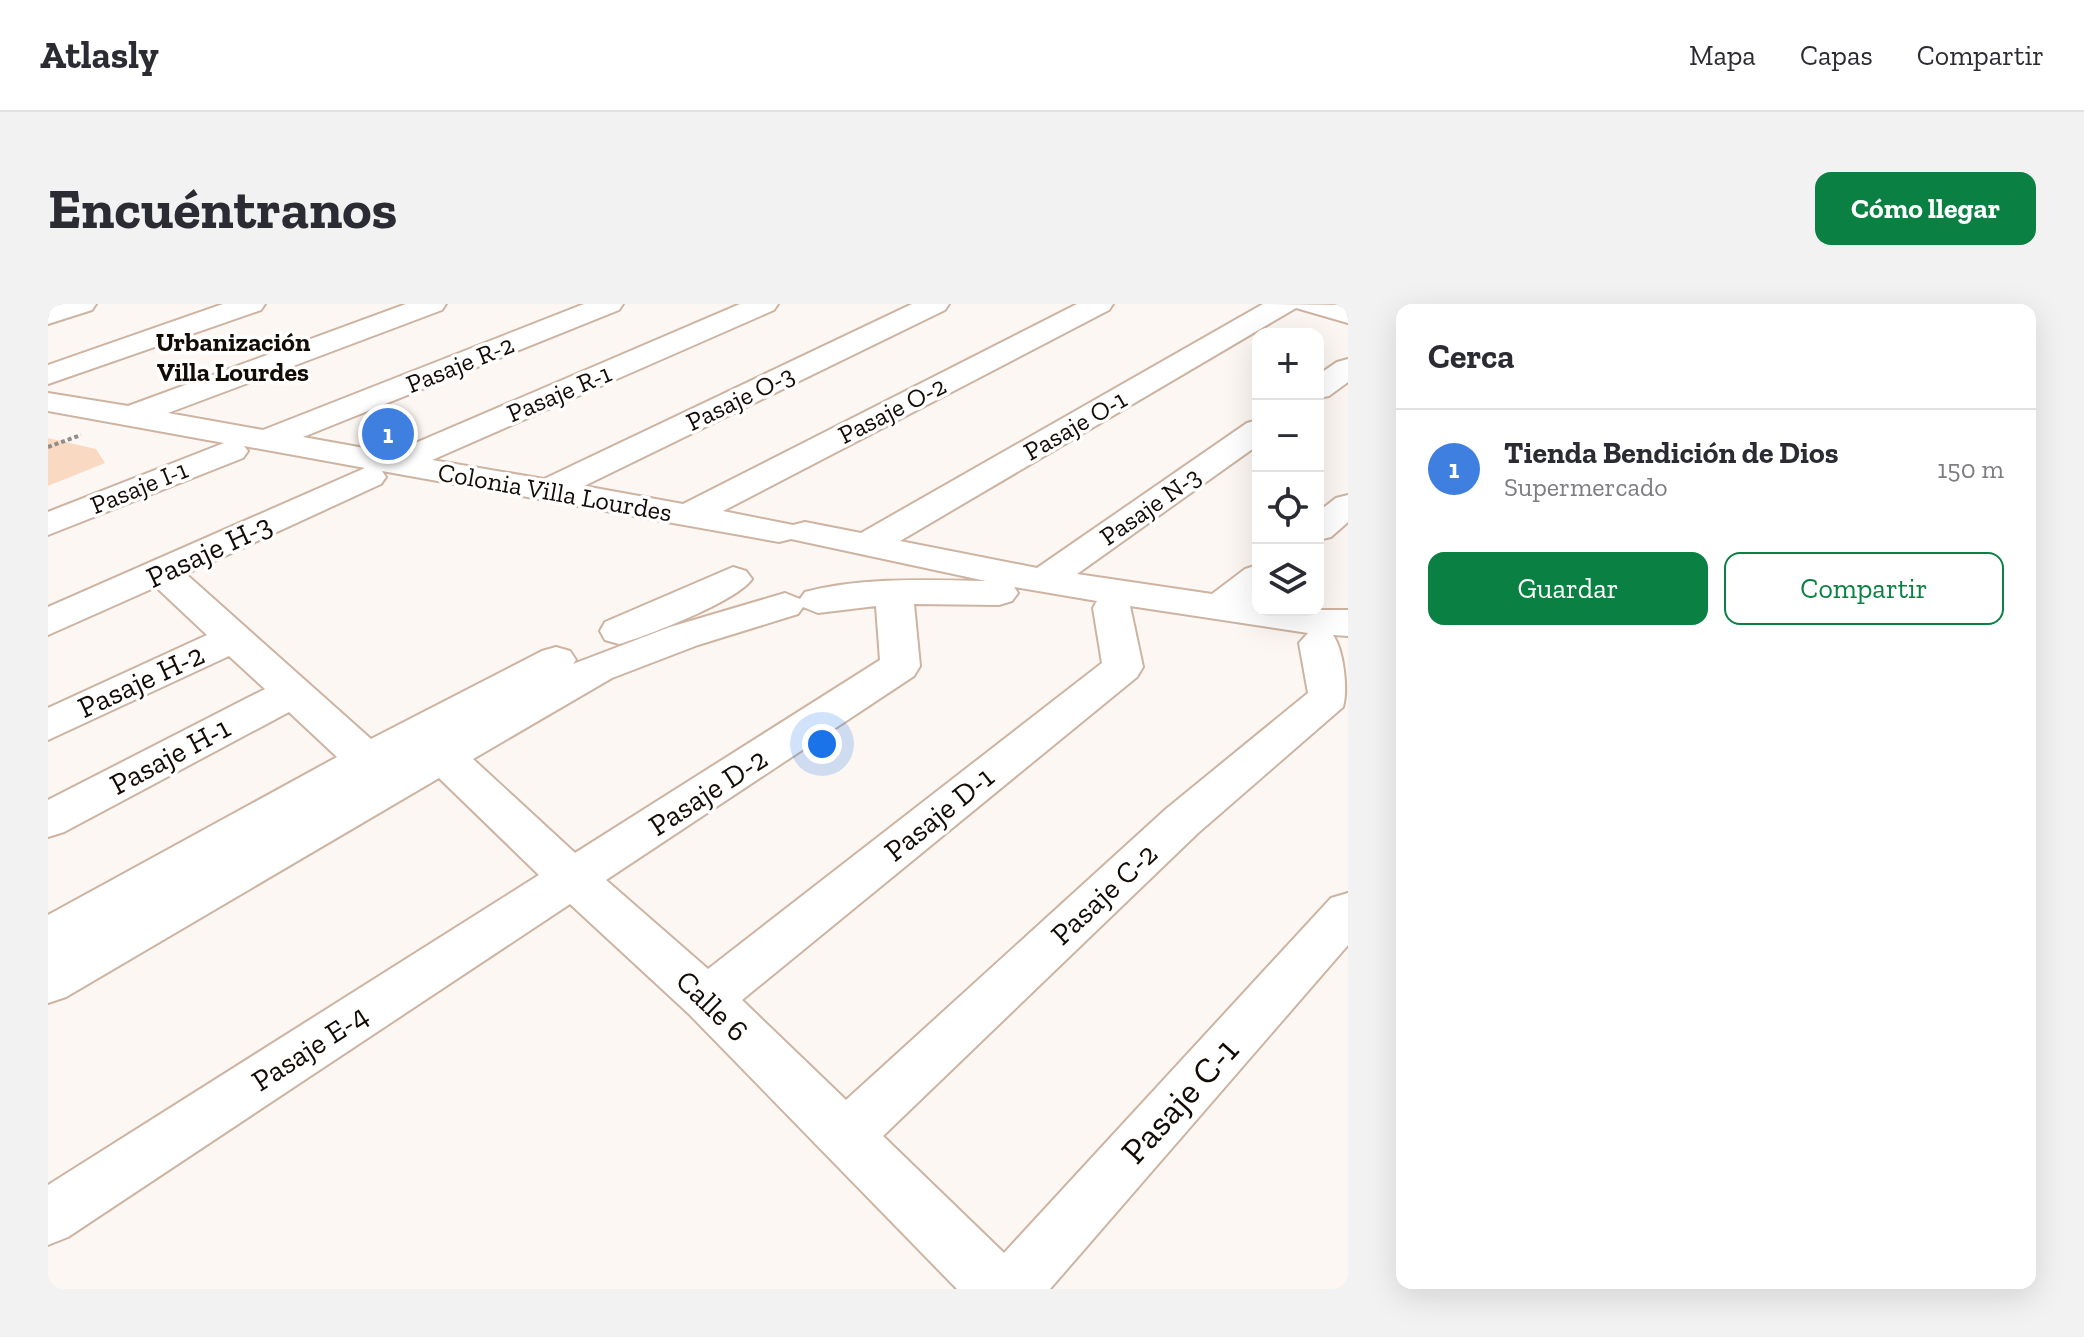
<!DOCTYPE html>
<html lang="es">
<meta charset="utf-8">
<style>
:root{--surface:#fff;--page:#f2f2f3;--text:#2b2b33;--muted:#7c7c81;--line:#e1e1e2;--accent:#0b8043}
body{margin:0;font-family:"Zilla Slab",serif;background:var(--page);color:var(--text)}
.controls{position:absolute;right:24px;top:24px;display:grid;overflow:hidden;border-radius:16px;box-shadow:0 8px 32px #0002}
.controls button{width:72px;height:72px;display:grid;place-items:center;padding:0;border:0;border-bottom:2px solid var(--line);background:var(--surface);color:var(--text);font:40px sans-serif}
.you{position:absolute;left:774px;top:440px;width:28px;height:28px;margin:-20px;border:6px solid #fff;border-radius:50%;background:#1a73e8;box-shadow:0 0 0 12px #1a73e833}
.badge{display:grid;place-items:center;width:52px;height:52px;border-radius:50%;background:var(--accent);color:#fff;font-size:26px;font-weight:700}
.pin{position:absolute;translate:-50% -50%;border:4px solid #fff;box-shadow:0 2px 8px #0006}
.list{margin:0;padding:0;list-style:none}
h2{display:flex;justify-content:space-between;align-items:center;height:104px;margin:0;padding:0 32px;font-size:34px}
h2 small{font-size:26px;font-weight:400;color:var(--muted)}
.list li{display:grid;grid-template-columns:52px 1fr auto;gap:24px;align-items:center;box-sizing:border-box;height:120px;padding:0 32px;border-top:2px solid var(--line)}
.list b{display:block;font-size:30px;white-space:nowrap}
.list p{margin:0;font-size:26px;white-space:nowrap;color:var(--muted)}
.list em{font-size:26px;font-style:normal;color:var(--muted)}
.actions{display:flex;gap:16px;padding:24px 32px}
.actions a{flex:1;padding:18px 0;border:2px solid var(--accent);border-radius:16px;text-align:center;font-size:28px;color:var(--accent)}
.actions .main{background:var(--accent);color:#fff}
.icon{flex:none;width:44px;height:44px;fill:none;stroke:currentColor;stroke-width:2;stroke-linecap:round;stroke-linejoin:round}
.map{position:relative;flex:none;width:1300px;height:985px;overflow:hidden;border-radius:16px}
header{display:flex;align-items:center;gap:48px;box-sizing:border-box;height:112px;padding:0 40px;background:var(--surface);border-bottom:2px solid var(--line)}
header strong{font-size:38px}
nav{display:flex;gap:44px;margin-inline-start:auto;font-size:28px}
.intro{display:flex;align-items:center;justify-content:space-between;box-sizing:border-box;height:192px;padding:0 48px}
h1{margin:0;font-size:56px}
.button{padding:20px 36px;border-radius:16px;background:var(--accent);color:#fff;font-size:28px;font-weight:700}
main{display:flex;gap:48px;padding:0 48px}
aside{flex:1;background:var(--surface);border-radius:16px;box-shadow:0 8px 32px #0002}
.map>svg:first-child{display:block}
.green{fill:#fad9c2}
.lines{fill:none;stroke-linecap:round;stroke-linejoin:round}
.minor-casing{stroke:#cdb4a2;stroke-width:4}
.path{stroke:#928b87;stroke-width:4;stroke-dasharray:4 3;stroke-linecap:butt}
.minor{fill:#fff;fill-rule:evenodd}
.wall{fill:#d7a987}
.shaded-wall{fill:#af896e}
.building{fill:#fac49d;stroke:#af896e;stroke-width:2}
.labels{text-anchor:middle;stroke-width:7;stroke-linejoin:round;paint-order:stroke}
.far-neighbourhood-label{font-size:26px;font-weight:bold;fill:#130b05;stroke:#fff}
.far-street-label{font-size:26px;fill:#130b05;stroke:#fff}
.street-label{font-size:30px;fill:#130b05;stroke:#fff}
.near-street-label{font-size:36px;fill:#130b05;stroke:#fff}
</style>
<header>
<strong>Atlasly</strong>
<nav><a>Mapa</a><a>Capas</a><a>Compartir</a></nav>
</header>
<div class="intro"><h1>Encuéntranos</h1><a class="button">Cómo llegar</a></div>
<main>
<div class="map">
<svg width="1300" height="985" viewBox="0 0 1300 985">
<rect width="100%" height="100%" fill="#fdf7f3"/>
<!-- green -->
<path class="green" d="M0,134L48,145L57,159L0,182Z"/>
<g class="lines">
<!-- minor casing -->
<g class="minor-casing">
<g id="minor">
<path d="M5,0H48L44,6L0,20V2Z"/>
<path d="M175,0H217L213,6L0,80V61Z"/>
<path d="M358,0H398L394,6L120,109L215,126L536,0H575L571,6L255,133L344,149L692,0H730L726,6L384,156L496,175L864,0H901L897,6L536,182L635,200L1029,0H1065L1061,6L675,207L745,221L757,218L813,229L1215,0L1300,1V19L1248,4L852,237L989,264L1199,119L1210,116V141L1029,270L1164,290L1197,265L1210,261V292L1204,296L1210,297V306H1300V332L1285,331C1296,347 1300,386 1295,403L1150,529L835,832L956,949L1283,594L1300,589V641L1002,985H909L641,710L522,600L20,933L0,941V881L491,571L391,474L18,693L0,699V611L289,453L241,408L16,528L0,533V496L217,385L181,352L0,436V404L159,331L108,283L0,331V303L317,164L196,142L200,147L195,154L0,231V208L176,139L0,107V89L80,102ZM334,167L731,238L743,235L938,277C878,276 815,273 757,288L752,295L737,289L622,323L525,360L528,356L522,347L508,343L494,347L323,435L138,270L333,180L338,173ZM966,283L1049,297L1045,304L1054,359L660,665L558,576L866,372L872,362L866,300L951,301L964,297L970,289ZM828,302L832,356L527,549L425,455L564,374L650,341L750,310L755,303L770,309ZM1082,302L1260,329L1251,339L1260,389L1118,505L798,796L694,696L1089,373L1095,363Z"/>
<path d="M1300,55V78L1281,92L1270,94V71L1289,58Z"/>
<path d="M1300,191V218L1283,233L1270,236V208L1288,194Z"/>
<path d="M685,263L698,267L704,275C689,297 599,332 571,340L557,336L552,327L557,318Z"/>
</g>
</g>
<!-- path -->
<path class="path" d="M0,143L33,131"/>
<!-- minor -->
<use href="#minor" class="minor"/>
</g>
<!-- wall -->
<path class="wall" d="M342,116L355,136L341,140L318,136L316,128Z"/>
<!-- shaded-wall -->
<path class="shaded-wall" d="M354,129L355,136L341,140L340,133Z"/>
<!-- building -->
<path class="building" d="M342,116L354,129L340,133L316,128Z"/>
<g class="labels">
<!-- far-neighbourhood labels -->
<g class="far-neighbourhood-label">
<text x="185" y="47">Urbanización<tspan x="185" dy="30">Villa Lourdes</tspan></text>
</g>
<!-- far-street labels -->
<g class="far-street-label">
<text transform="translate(412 60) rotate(-22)" y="9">Pasaje R-2</text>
<text transform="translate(511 89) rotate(-23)" y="9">Pasaje R-1</text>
<text transform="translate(692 94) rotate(-26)" y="9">Pasaje O-3</text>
<text transform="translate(844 106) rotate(-27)" y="9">Pasaje O-2</text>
<text transform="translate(1027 121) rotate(-30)" y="9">Pasaje O-1</text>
<text transform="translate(91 183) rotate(-22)" y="9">Pasaje I-1</text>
<text transform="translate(507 188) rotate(10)" y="9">Colonia Villa Lourdes</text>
<text transform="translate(1102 202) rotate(-35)" y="9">Pasaje N-3</text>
</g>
<!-- street labels -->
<g class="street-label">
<text transform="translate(161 247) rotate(-25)" y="10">Pasaje H-3</text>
<text transform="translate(93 377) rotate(-25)" y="10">Pasaje H-2</text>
<text transform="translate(122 452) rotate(-28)" y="10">Pasaje H-1</text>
<text transform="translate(660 488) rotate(-33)" y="10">Pasaje D-2</text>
<text transform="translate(891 510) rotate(-39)" y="10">Pasaje D-1</text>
<text transform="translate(1056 590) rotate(-43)" y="10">Pasaje C-2</text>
<text transform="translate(664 702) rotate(44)" y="10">Calle 6</text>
<text transform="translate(262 744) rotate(-33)" y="10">Pasaje E-4</text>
</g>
<!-- near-street labels -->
<g class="near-street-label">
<text transform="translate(1131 796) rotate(-48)" y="13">Pasaje C-1</text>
</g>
</g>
</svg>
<div class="controls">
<button>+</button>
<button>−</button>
<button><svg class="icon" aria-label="locate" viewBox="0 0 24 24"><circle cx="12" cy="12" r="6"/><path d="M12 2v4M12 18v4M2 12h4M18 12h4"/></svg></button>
<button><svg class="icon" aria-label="layers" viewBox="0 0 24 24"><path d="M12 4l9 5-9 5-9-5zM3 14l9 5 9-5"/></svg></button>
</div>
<div class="you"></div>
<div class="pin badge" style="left:340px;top:130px;background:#3f7fe0">1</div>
</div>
<aside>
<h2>Cerca<small></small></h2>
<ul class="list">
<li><span class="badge" style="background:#3f7fe0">1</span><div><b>Tienda Bendición de Dios</b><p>Supermercado</p></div><em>150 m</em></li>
</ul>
<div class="actions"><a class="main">Guardar</a><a>Compartir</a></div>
</aside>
</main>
